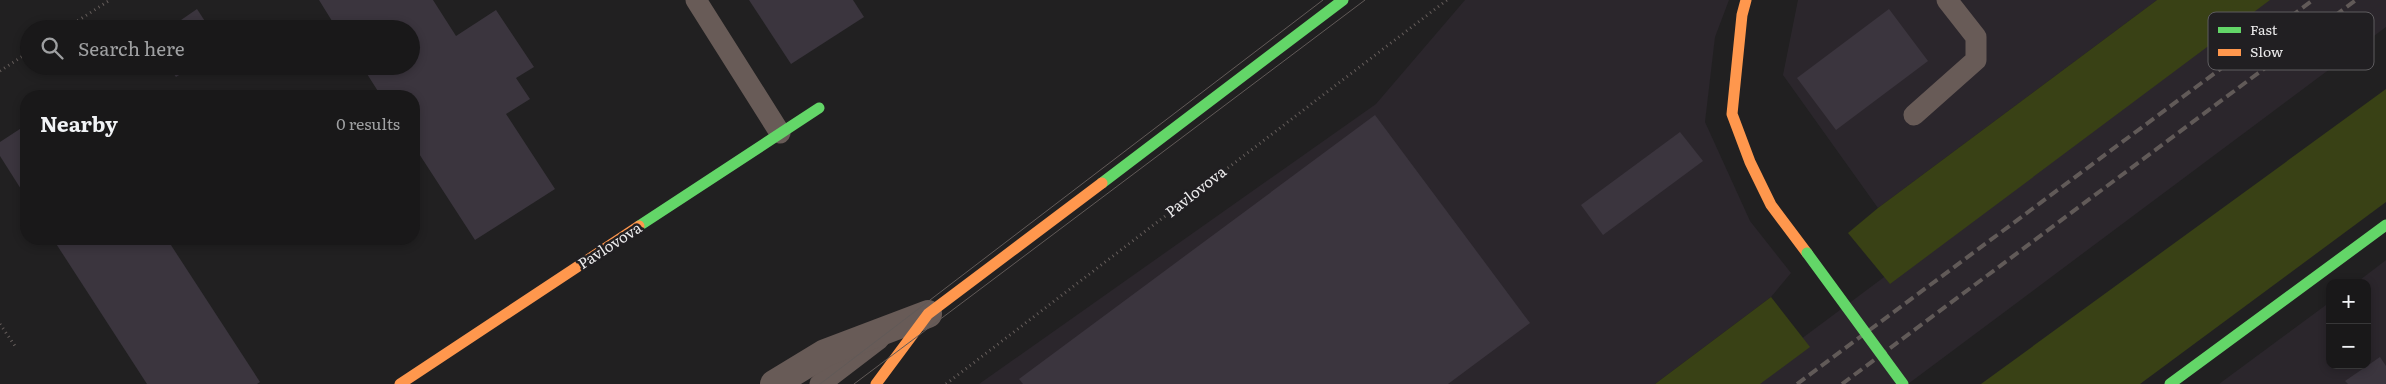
<!DOCTYPE html>
<meta charset="utf-8">
<style>
:root{--surface:#191819;--page:#262526;--text:#f1f3f6;--muted:#9fa0a2;--line:#373738}
body{margin:0;font-family:Literata,serif;background:var(--page);color:var(--text)}
.controls{position:absolute;right:15px;bottom:15px;display:grid;overflow:hidden;border-radius:10px;box-shadow:0 2px 8px #0003}
.controls button{width:45px;height:45px;display:grid;place-items:center;padding:0;border:0;border-bottom:1px solid var(--line);background:var(--surface);color:var(--text);font:25px sans-serif}
.list{margin:0;padding:0;list-style:none}
h2{display:flex;justify-content:space-between;align-items:center;height:65px;margin:0;padding:0 20px;font-size:21px}
h2 small{font-size:16px;font-weight:400;color:var(--muted)}
.icon{flex:none;width:28px;height:28px;fill:none;stroke:currentColor;stroke-width:2;stroke-linecap:round;stroke-linejoin:round}
.map{position:relative;flex:none;width:2386px;height:384px;overflow:hidden}
.search{position:absolute;background:var(--surface);box-shadow:0 2px 8px #0003;left:20px;top:20px;width:400px;height:55px;display:flex;align-items:center;gap:12px;box-sizing:border-box;padding:0 18px;border-radius:28px;color:var(--muted);font-size:19px}
.panel{position:absolute;background:var(--surface);box-shadow:0 2px 8px #0003;left:20px;top:90px;width:400px;height:155px;border-radius:20px}
.map>svg:first-child{display:block}
.built{fill:#2b262c}
.green{fill:#394115}
.building{fill:#3b353e}
.lines{fill:none;stroke-linecap:round;stroke-linejoin:round}
.path{stroke:#665e5c;stroke-width:3;stroke-dasharray:1 4;stroke-linecap:butt}
.lane{stroke:#685b57;stroke-width:21}
.street{stroke:#685b57;stroke-width:28}
.fast{stroke:#63d668;stroke-width:11}
.slow{stroke:#ff974d;stroke-width:11}
.tram{stroke:#615a58;stroke-width:1}
.rail{stroke:#615a58;stroke-width:4;stroke-dasharray:10 5;stroke-linecap:butt}
.fast-bridge{stroke:#63d668;stroke-width:11}
.labels{text-anchor:middle;stroke-width:5;stroke-linejoin:round;paint-order:stroke}
.street-label{font-size:15px;fill:#ecebec;stroke:#211f22}
.key{fill:#211f22;stroke:#5e5c5f;stroke-width:1}
.key-label{font-size:14px;fill:#ecebec}
</style>
<div class="map">
<svg width="2386" height="384" viewBox="0 0 2386 384">
<rect width="100%" height="100%" fill="#212021"/>
<!-- built -->
<g class="built">
<path d="M1465,0H1729L1715,37L1705,122L1750,221L1791,273L1771,297L1655,384H979L1376,104Z"/>
<path d="M1798,0H2157L1878,208L1783,75Z"/>
<path d="M2255,0H2386V27L1908,384H1741Z"/>
<path d="M2386,260V384H2219L2330,302V365H2367V283H2356Z"/>
</g>
<!-- green -->
<g class="green">
<path d="M2157,0H2270L1890,284L1848,233L1878,208Z"/>
<path d="M2386,89V202L2140,384H1981Z"/>
<path d="M1771,297L1810,347L1760,384H1655Z"/>
</g>
<!-- building -->
<g class="building">
<path d="M319,0H433L456,36L496,10L534,67L516,78L530,99L506,114L555,189L475,240L414,146V96H381L362,66H411V29H337Z"/>
<path d="M749,0H853L864,17L791,64Z"/>
<path d="M197,9L210,29H168Z"/>
<path d="M1889,9L1928,61L1836,130L1797,78Z"/>
<path d="M168,66H193L176,77Z"/>
<path d="M1375,115L1530,323L1448,384H1023L1019,379Z"/>
<path d="M26,125V197L0,156V142Z"/>
<path d="M1680,132L1703,161L1603,235L1581,205Z"/>
<path d="M53,239H167L260,382L257,384H147Z"/>
<path d="M2380,357L2386,366V384H2348L2345,381Z"/>
</g>
<g class="lines">
<!-- path -->
<g class="path">
<path d="M65,29L110,0"/>
<path d="M0,71L29,52"/>
<path d="M0,324L15,346"/>
<path d="M946,384L1447,0"/>
</g>
<!-- lane -->
<g class="lane">
<path d="M696,0L780,133"/>
<path d="M1914,115L1976,60V37L1947,0"/>
<path d="M820,384L879,339"/>
</g>
<!-- street -->
<path class="street" d="M774,384L825,353L928,314"/>
<!-- fast -->
<g class="fast">
<path d="M1102,183L1343,0"/>
<path d="M639,226L819,108"/>
<path d="M2170,384L2386,225"/>
</g>
<!-- slow -->
<g class="slow">
<path d="M1746,0L1742,15L1732,114L1750,162L1771,205L1807,253"/>
<path d="M400,384L639,226"/>
<path d="M876,384L928,314L1102,183"/>
</g>
<!-- tram -->
<g class="tram">
<path d="M820,384L1323,0"/>
<path d="M854,384L1365,0"/>
</g>
<!-- rail -->
<g class="rail">
<path d="M1797,384L2313,0"/>
<path d="M1842,384L2356,0"/>
</g>
<!-- fast-bridge -->
<path class="fast-bridge" d="M1807,253L1903,384"/>
</g>
<g class="labels">
<!-- street labels -->
<g class="street-label">
<text transform="translate(1196 192) rotate(-38)" y="5">Pavlovova</text>
<text transform="translate(610 246) rotate(-33)" y="5">Pavlovova</text>
</g>
</g>
<!-- legend -->
<rect x="2208" y="12" width="166" height="58" rx="8" class="key"/>
<rect x="2218" y="27" width="23" height="6" fill="#63d668"/>
<rect x="2218" y="49" width="23" height="7" fill="#ff974d"/>
<g class="key-label">
<text x="2250" y="35">Fast</text>
<text x="2250" y="57">Slow</text>
</g>
</svg>
<div class="controls">
<button>+</button>
<button>−</button>
</div>
<div class="search"><svg class="icon" aria-label="search" viewBox="0 0 24 24"><circle cx="10" cy="10" r="6"/><path d="M15 15l6 6"/></svg>Search here</div>
<section class="panel">
<h2>Nearby<small>0 results</small></h2>
<ul class="list">
</ul>
</section>
</div>
